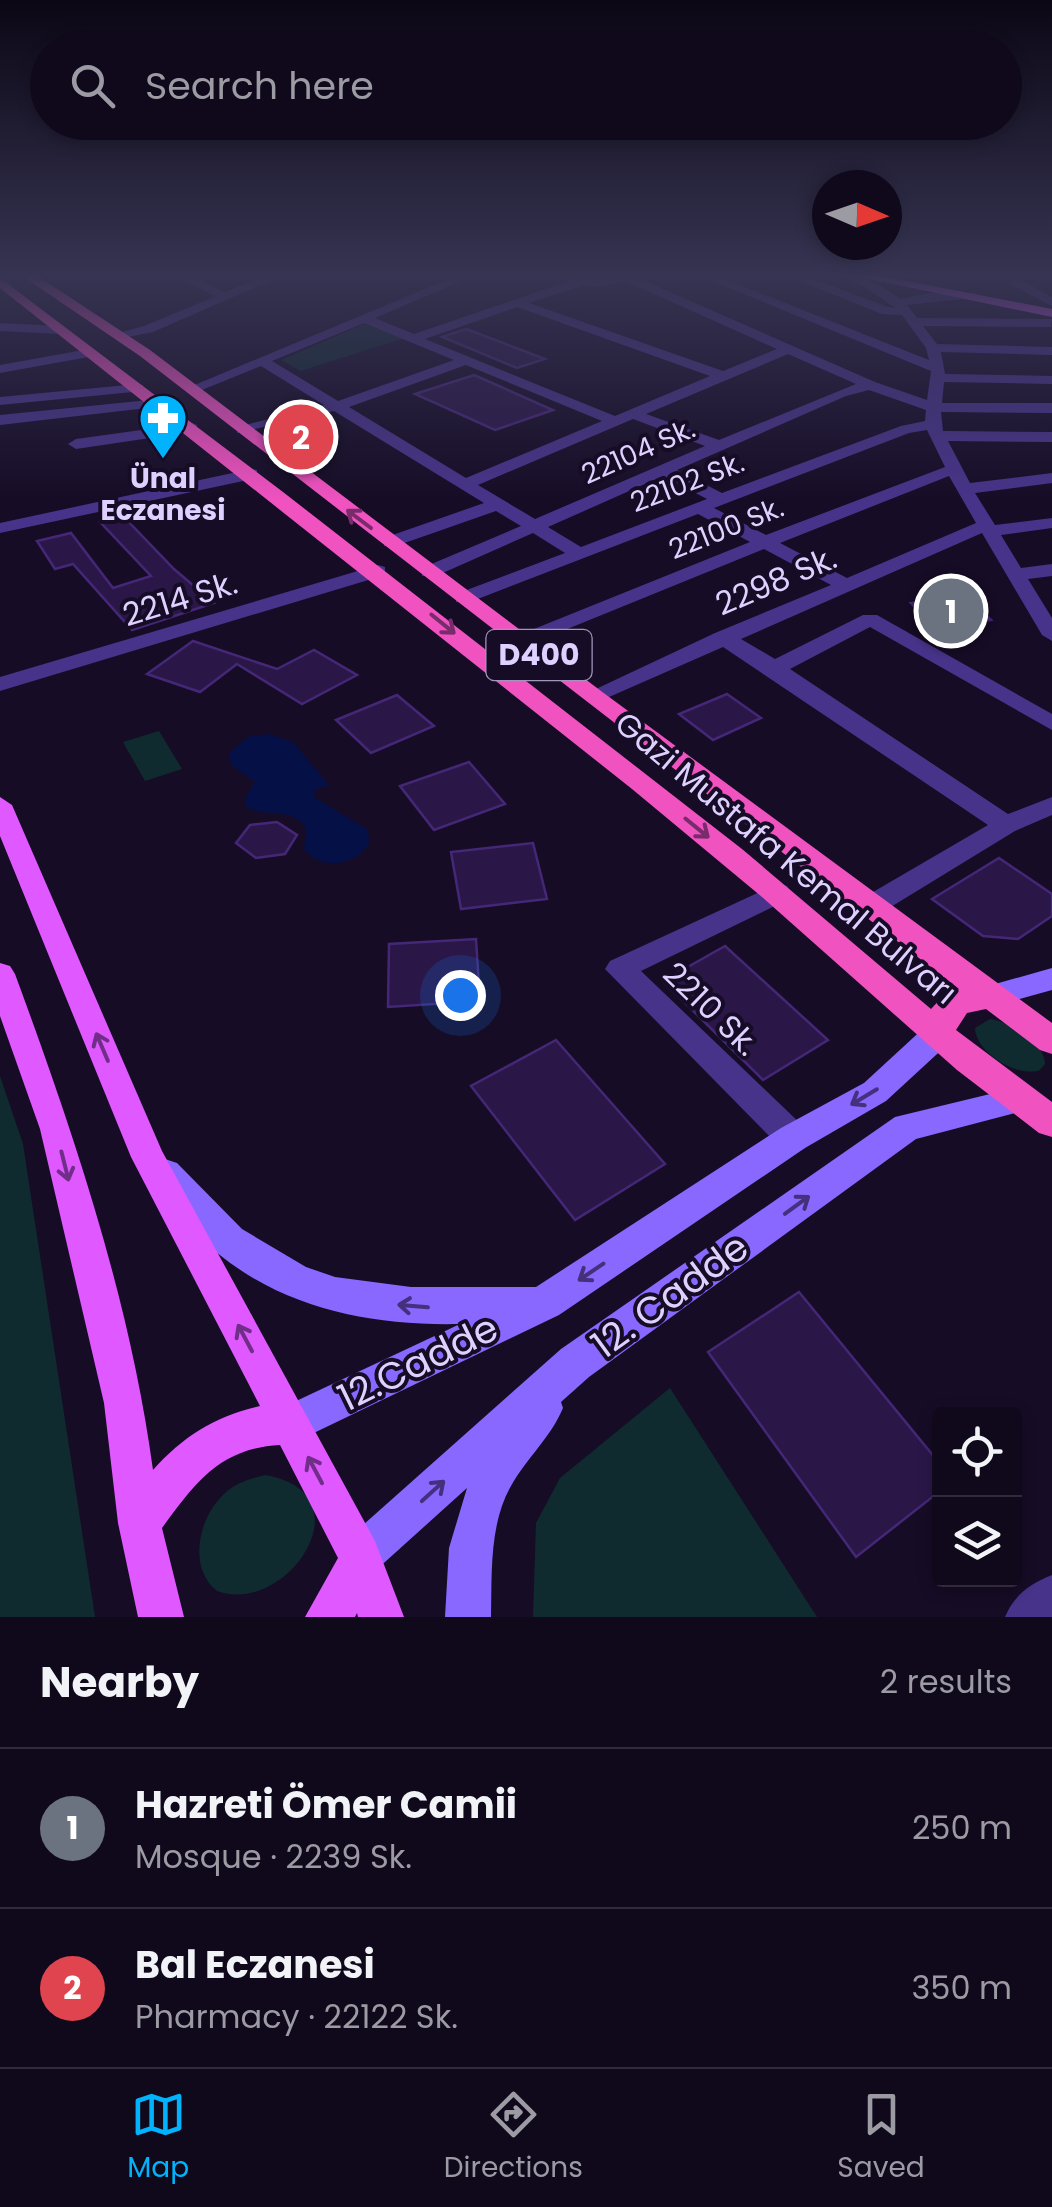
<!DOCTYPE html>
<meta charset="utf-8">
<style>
:root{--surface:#10091c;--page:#191225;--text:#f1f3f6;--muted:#9c9aa3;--line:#302a3b;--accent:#00b3fc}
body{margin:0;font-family:Poppins,sans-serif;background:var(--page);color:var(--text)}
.controls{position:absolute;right:30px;bottom:30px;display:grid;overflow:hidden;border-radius:10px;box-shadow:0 5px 15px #0003}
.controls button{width:90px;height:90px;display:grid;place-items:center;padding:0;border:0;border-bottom:2px solid var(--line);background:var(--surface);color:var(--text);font:50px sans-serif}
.compass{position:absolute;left:812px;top:170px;width:90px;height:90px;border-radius:50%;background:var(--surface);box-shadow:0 5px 15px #0003;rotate:92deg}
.you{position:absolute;left:460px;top:995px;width:35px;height:35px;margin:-25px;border:8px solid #fff;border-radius:50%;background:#1a73e8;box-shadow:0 0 0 15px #1a73e833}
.badge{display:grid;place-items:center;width:65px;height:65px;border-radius:50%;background:var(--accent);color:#fff;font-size:32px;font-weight:700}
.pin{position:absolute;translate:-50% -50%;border:5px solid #fff;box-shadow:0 2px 10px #0006}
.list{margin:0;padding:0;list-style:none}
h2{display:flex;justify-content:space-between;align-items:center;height:130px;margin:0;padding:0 40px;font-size:42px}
h2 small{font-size:32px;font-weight:400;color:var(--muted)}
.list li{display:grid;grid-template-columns:65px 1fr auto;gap:30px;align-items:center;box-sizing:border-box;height:160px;padding:0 40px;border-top:2px solid var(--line)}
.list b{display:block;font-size:38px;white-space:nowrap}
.list p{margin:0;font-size:32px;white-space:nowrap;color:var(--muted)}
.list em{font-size:32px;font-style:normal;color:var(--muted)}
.icon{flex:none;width:55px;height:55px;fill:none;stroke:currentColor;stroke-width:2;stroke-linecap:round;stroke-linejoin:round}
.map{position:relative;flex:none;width:1052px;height:1617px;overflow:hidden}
.search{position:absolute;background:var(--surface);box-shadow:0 5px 15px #0003;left:30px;right:30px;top:30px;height:110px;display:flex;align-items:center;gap:25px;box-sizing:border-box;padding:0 35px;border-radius:55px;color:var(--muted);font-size:38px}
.sheet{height:450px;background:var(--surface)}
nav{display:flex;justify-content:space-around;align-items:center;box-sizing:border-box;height:140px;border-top:2px solid var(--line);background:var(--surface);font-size:28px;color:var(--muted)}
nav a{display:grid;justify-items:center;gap:5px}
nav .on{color:var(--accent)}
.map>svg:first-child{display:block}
.green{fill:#0f2b30}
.water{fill:#051046}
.building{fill:#2a1748;stroke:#452777;stroke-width:2.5}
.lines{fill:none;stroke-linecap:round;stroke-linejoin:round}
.minor{fill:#473389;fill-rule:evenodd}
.tertiary{fill:#473389;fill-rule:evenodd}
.secondary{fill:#8868ff;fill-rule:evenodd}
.primary{fill:#e058ff;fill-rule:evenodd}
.trunk{fill:#f052c0;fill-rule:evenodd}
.oneway{stroke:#782c6b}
.oneway2{stroke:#712e88}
.oneway3{stroke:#44317d}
.labels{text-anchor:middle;stroke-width:8;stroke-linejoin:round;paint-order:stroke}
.far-street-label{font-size:28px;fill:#dfd1ff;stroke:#160c26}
.far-poi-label{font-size:28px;font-weight:bold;fill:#dfd1ff;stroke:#160c26}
.shield{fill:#160c26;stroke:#a396be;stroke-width:2.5}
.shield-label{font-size:30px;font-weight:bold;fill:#dfd1ff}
.street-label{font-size:32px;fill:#dfd1ff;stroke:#160c26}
.near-street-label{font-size:38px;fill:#dfd1ff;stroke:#160c26}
</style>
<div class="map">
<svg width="1052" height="1617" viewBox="0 0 1052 1617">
<rect width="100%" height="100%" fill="#160c26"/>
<!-- green -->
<g class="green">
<path d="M364,324L404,338L301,371L281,360Z"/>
<path d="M159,731L182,769L145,781L123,742Z"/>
<path d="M990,1019C1011,1022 1044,1042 1045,1064L1040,1070C1017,1078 976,1053 975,1028Z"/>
<path d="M0,1076L23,1144L95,1617H0Z"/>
<path d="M670,1388L817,1617H533L536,1523L560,1478Z"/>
<path d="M265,1475C370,1493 287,1617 217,1591C187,1567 199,1517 224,1494C236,1482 250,1479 265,1475Z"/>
</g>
<!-- water -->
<path class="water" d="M268,734L293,742L329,785L315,790L314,797L368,830L369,844C355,866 320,871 304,849L306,828C290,805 267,819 246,807V797L255,782L231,765L229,753L248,737Z"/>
<!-- building -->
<g class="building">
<path d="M466,329L498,341L545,359L517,368L442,337Z"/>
<path d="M474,375L553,410L495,430L415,394Z"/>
<path d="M123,516L174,569L214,603L132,630L73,564L55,569L37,541L71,533L113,588L151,576L100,522Z"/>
<path d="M965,595L991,620L936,628L911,603Z"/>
<path d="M193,641L277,669L314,650L357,675L302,704L237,664L200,692L147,674Z"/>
<path d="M727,694L761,718L713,740L679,714Z"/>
<path d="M397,695L434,726L371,753L336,720Z"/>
<path d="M469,762L505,804L434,830L400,786Z"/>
<path d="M277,822L297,835L285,854L256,858L236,843L250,825Z"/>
<path d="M533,843L547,899L461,909L451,852Z"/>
<path d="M999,858L1052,894V916L1018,939L983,936L932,899Z"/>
<path d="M476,939L480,1001L388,1007L389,944Z"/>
<path d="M725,946L828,1040L763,1080L663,981Z"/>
<path d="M556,1040L665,1164L575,1220L471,1086Z"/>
<path d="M799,1292L940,1464V1491L856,1557L708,1352Z"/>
</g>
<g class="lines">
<!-- minor -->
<g class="minor">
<path d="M171,273H187L231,296L221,299Z"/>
<path d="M463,273H480L375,318L414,334L578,278L637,273L638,278L875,382L927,400L931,371L693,273H710L929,360L926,348L902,315L882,314L780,273H797L888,307L896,308L863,286L834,273C861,273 879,285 901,299L930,293H976L982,297L907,305L917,318L1052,319L1051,327L923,326L937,344L1052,347V355L941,352L945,374L1052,376V384L944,382L942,403H1052V413L941,412L943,431L1052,432V442L948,441L970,483L1052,473V483L975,493L995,525L1052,518V528L1001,535L1021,568L1052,564V576L1028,579L1052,618V641L1042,635L982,533L741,639L775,659L863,615H877L1052,714V730L870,627L790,669L1008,814L1052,797V815L1015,831L881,913H861L857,906L861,899L988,825L723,647L600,701L592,703L581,696L715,633L831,585L764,549L528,645H514L511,641L514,637L750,542L698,514L470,602H456V594L565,553L533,533L436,576H422V568L521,526L496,511L396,546H384V538L484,503L334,411L237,433V427L324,405L261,366L197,392L185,389ZM625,281L777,349L723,371L529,303L583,285L598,287ZM517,307L710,376L615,416L425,339ZM364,323L454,360L338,401L272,361ZM788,354L856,384L719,440L646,414ZM466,365L602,421L466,478L349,407ZM869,390L926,410L925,421L901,426L722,493L677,470L846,396ZM633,419L705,446L535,519L478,485ZM927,430L945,467L766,535L714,508L909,433ZM663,476L707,499L581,547L548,527ZM949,476L976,523L847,578L780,543Z"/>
<path d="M991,273L900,278L894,274L895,273Z"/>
<path d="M1010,273H1022L1021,280L1052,297V306L1011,285Z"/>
<path d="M0,323L61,326L68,330L61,334L0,331Z"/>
<path d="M89,349L96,353L94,356L0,373V365Z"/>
<path d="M138,384L143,385V391L0,405V397Z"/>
<path d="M159,399L166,403L164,406L0,425V415Z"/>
<path d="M192,423L197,425V431L76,449L68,444L76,439Z"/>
<path d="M251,469L257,470V478L0,533V523Z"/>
<path d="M777,884L787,886L791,893L787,900L641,971L805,1128L810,1138L805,1148L793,1152L781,1148L605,969L610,961Z"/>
<path d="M1052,1575V1617H1005C1014,1595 1030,1584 1052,1575Z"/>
</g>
<!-- tertiary -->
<g class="tertiary">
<path d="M271,273H288L153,332L118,339L111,335L144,326Z"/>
<path d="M378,565L385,567V575L0,691V677Z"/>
</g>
<!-- secondary -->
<g class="secondary">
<path d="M1052,968V990L991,1007L981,1004L976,996L981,988Z"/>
<path d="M938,1022L949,1025L953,1034L949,1043L886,1101L805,1148L559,1315L291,1444L277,1438L271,1424L277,1410L460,1324C372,1326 285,1309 216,1252C192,1233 173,1207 153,1185L148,1174L153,1163L165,1159L177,1163L242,1229L306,1267L335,1277L411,1287H536L781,1128L864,1083L927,1025Z"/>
<path d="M1019,1087L1030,1091L1035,1100L1030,1109L916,1139L589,1377L561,1402L563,1408C551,1437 526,1459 511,1486C489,1524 492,1575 491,1617H445L449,1548L467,1488L375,1571L360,1578L345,1571L338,1556L345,1541L561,1349L895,1117Z"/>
</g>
<!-- primary -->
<g class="primary">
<path d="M840,273H866L1052,309V317Z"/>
<path d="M0,797L12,805L162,1151L375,1541L404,1617H358L357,1613L355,1617H305L338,1558L280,1445C220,1448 195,1483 162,1528L184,1617H138L118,1523L104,1403L40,1129L0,1016V963L10,966L15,974C74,1134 130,1300 153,1470C183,1436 216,1416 260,1406L131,1157L0,836Z"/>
</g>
<!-- trunk -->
<path class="trunk" d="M18,273H33L150,350L601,691L1052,1023V1054L1040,1050L986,1009L967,1013L956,1030L1052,1102V1137L1039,1133L957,1070L762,897L632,789L0,288V278L283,492L742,849L931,1009L944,995L959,989L140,356Z"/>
</g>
<!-- one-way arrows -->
<defs><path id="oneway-shaft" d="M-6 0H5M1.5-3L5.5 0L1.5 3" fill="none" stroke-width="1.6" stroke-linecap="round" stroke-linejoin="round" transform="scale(2.5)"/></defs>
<g class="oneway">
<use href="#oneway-shaft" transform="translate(359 519) rotate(-143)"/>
<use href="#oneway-shaft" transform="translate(443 624) rotate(39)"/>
<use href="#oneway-shaft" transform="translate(697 828) rotate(39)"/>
</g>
<g class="oneway2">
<use href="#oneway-shaft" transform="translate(102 1047) rotate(-113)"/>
<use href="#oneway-shaft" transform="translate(65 1166) rotate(76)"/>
<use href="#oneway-shaft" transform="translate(245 1338) rotate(-118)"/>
<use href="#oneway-shaft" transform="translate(315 1470) rotate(-118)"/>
</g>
<g class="oneway3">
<use href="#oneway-shaft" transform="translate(864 1097) rotate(149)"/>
<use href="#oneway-shaft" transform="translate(797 1205) rotate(-36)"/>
<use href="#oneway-shaft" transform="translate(591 1272) rotate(146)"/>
<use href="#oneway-shaft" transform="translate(413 1306) rotate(-175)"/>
<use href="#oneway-shaft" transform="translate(433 1491) rotate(-42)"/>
</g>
<!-- sky -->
<linearGradient id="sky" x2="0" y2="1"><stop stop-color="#0c0715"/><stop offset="0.55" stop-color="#363452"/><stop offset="1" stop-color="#363452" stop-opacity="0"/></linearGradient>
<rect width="1052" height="500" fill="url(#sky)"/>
<!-- icons -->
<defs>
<g id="pharmacy-pin" transform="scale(2.5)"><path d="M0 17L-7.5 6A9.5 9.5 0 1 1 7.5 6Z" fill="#00b3fc" stroke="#160c26"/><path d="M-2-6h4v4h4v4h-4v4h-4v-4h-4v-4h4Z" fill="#fff"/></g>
</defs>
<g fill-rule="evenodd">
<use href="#pharmacy-pin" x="163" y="418"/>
</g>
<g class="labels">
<!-- far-street labels -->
<g class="far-street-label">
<text transform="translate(638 451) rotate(-24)" y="10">22104 Sk.</text>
<text transform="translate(687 482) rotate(-21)" y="10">22102 Sk.</text>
<text transform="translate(726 528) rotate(-22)" y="10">22100 Sk.</text>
</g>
<!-- far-poi labels -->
<g class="far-poi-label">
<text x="163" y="488">Ünal<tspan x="163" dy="32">Eczanesi</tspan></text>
</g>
<!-- shield labels -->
<rect class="shield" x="486.5" y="630" width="105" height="50" rx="8"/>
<g class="shield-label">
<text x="539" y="665">D400</text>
</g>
<!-- street labels -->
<g class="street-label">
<text transform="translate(776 581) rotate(-23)" y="11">2298 Sk.</text>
<text transform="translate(180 599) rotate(-17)" y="11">2214 Sk.</text>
<text transform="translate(786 858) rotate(40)" y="11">Gazi Mustafa Kemal Bulvarı</text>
<text transform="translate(711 1009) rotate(44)" y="11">2210 Sk.</text>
</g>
<!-- near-street labels -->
<g class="near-street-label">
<text transform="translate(670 1296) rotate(-36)" y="13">12. Cadde</text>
<text transform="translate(418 1363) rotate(-26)" y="13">12.Cadde</text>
</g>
</g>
</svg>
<div class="controls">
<button><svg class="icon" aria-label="locate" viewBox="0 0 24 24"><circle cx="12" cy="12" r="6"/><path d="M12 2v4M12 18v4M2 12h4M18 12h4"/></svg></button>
<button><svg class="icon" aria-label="layers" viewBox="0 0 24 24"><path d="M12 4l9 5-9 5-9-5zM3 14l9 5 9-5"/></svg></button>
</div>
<svg class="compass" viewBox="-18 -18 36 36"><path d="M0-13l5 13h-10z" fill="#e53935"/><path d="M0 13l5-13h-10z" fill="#9c9aa3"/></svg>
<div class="you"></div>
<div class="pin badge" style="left:951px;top:611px;background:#6b7280">1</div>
<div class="pin badge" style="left:301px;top:437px;background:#e0444e">2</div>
<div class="search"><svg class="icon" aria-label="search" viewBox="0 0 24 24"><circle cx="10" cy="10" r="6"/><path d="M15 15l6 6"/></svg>Search here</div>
</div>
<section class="sheet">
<h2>Nearby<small>2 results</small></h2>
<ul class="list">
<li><span class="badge" style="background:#6b7280">1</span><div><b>Hazreti Ömer Camii</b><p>Mosque · 2239 Sk.</p></div><em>250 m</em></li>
<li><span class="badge" style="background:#e0444e">2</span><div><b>Bal Eczanesi</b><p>Pharmacy · 22122 Sk.</p></div><em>350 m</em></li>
</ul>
</section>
<nav>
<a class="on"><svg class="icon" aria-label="map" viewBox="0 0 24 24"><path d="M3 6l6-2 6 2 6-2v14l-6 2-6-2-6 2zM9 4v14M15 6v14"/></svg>Map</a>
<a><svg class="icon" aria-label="directions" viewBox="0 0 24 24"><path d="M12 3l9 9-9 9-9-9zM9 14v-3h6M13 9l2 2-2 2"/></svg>Directions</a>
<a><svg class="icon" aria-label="saved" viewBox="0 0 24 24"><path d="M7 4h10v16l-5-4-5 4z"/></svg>Saved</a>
</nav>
